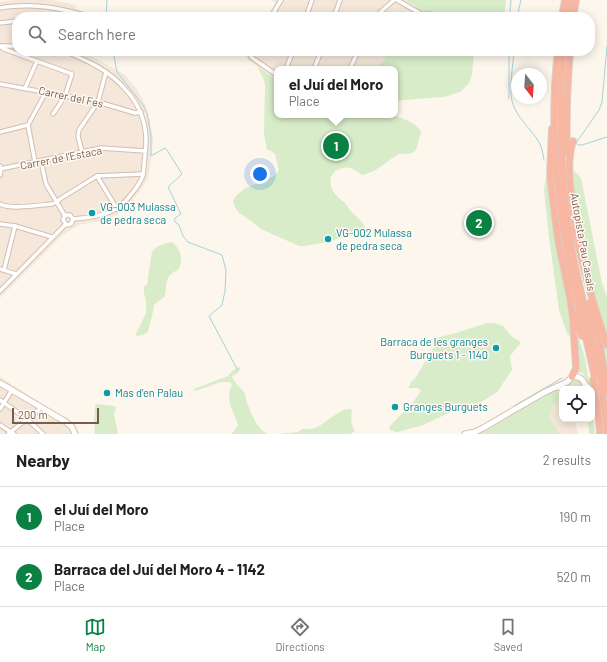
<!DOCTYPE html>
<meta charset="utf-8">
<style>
:root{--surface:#fff;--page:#f2f2f2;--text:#202124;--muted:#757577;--line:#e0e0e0;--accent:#0b8043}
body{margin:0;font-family:Barlow,sans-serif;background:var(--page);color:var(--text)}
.controls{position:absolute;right:12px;bottom:12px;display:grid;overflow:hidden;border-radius:8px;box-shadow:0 2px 10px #0003}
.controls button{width:36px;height:36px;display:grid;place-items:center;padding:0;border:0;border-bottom:1px solid var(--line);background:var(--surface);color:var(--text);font:20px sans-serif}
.compass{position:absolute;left:511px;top:68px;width:36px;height:36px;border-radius:50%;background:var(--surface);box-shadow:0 2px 10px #0003;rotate:163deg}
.scale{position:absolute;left:12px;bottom:10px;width:87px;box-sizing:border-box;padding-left:4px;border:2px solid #7a5c4d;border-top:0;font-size:11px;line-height:14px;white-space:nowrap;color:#7a5c4d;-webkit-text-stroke:3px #fffaf3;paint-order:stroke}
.you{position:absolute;left:260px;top:174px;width:14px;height:14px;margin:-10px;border:3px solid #fff;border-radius:50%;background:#1a73e8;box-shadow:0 0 0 6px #1a73e833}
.badge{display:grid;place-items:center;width:26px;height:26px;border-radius:50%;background:var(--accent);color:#fff;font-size:13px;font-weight:700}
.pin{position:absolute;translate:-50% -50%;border:2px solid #fff;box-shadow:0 1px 4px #0006}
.popup{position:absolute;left:274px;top:66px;width:124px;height:52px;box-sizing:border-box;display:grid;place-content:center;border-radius:8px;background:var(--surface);filter:drop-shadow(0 1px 3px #0005);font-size:13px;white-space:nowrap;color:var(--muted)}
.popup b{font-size:15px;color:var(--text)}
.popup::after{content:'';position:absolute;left:50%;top:100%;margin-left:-8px;border:8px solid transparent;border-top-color:var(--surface)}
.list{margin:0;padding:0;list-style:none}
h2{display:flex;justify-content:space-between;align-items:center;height:52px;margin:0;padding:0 16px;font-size:17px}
h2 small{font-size:13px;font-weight:400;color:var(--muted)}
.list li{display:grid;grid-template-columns:26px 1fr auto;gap:12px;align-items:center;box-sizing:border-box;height:60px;padding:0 16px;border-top:1px solid var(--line)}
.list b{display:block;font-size:15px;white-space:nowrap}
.list p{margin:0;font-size:13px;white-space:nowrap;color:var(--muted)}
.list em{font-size:13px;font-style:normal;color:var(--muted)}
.icon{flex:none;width:22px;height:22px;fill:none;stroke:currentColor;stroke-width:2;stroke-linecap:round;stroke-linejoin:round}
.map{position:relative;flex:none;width:607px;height:434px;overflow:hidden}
.search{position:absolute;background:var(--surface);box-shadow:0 2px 10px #0003;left:12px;right:12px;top:12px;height:44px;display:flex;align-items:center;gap:10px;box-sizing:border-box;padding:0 14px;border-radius:16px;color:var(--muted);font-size:15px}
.sheet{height:172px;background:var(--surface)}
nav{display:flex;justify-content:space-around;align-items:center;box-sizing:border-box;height:56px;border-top:1px solid var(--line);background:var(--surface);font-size:11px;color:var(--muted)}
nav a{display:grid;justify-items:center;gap:2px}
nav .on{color:var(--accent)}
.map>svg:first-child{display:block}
.residential{fill:#f5e8da}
.green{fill:#d8ecc9}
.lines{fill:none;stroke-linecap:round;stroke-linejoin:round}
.stream{stroke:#a5d3da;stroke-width:1}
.street-casing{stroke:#d1beb0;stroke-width:5.5}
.secondary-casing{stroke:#d6c0b0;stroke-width:7}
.highway-casing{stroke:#dad1cd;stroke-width:8}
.street{stroke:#fff;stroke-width:3.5}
.secondary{stroke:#fff;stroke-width:5}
.highway{stroke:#f7b7a3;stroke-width:6}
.highway-bridge-casing{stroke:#dad1cd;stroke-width:8;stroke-linecap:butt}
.highway-bridge{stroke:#f7b7a3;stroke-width:6}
.culture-dot{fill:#0f9aa8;stroke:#fffaf3;stroke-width:1.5}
.labels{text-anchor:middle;stroke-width:3;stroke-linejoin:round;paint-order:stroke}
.street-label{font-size:11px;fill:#7a5c4d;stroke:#fffaf3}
.culture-label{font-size:11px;fill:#0d838f;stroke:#fffaf3;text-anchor:start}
</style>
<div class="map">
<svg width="607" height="434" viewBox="0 0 607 434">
<rect width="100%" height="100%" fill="#fdf6ec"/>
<!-- residential -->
<g class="residential">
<path d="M13,0H53L76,5V17H17V51H77L91,56L106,64L125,75L136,88L145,104L150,121L153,139L151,162L148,179L129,206L117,215L101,221L79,225L64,234L0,298V2Z"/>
<path d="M271,0H405L417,7L412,17H267L276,3Z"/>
<path d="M246,51H379L377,54L386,58L374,69H277V80L248,60Z"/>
<path d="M0,377L44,405L70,420L74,425L77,434H0Z"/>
<path d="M562,398V419H574L578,434H560L548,418L552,406Z"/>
</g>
<!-- green -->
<g class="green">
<path d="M405,0H506L504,17H412L417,7Z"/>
<path d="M379,51H474L472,75L469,83L460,92L444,97L417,99L395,101V69H374L386,58L377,54Z"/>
<path d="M258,67L277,80V115H393C400,118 420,123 421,133C421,135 419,137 419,139C418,143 417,149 415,151C411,156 402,152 397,155C386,162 375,173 362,175C356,171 351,166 343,168C337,169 333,172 331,177C328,189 337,197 345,203C347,205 348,208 350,210C355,216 362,220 365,227L355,235L317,244L304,246H299L261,229L255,224L238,212L234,205L233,201L235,197L244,189L274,176L277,173L279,170L275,154L271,151L267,150L264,134L265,86C265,79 260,74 258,67Z"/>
<path d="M573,170L581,178L602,283L607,297V367L606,357L586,262L574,188Z"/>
<path d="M546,177L560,265L568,303L585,358L588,376L590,379L594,382H598L607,378V411L594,412L593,416L595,434H589L588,419H592V389H588L587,381L583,373L577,372L576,343L567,333L559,310L549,238L544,189Z"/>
<path d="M172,242C181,249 184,260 178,270C165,275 167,284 165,296L164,297L156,303L154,305L152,316L148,332L143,335L135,336L146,313V301L144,293V286L147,285L152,252C156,245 164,244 172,242Z"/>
<path d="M487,323H494L503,326L511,336L519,341L520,342V344L510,356L512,370L497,392L480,403L474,406L451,412L423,425L398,432H396L390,430L389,428L390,426L414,401L421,391L418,388H408L411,382L416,377L430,354L434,347V343L436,339L439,337L453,334Z"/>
<path d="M238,367L240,368C240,373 236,374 232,376C234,384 241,387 245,394C246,397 246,400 247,403C252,414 256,429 268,434H231L237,427L238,425C234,411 224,400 232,385L230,382H221L198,390L195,391L194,389L228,376L232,371Z"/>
<path d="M577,378L583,383L582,389H569L568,384L570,381Z"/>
<path d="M556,391L562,392V398L552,406L549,418L560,434H472L475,433L496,424L545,395Z"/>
<path d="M97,404L115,406L116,408L114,414L118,434H95C94,425 94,416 95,407V405Z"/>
<path d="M350,409L352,410C351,418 350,424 355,431L350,434H278L298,432L302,429C307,429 312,430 317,427C328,422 338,409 350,409Z"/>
</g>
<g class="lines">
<!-- stream -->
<g class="stream">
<path d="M511,0L510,11L512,17"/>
<path d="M106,17L107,0"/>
<path d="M517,17L521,0"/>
<path d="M607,46L602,102L599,110L576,143L578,145H582L607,137"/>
<path d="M113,51L117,72L143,105L147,113L151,136V156L165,148L167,150L182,174L168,187L181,214L174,219L176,223L179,225L183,236L188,242L222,255L226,270L225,291L222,305L209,316L237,369"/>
<path d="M514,51C513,65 509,88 512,101C516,117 531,129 539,142C542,148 543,154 544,160"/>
<path d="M508,99L509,97V51"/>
<path d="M514,406L562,378"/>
</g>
<!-- street casing -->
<g class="street-casing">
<g id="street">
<path d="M397,0L423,15"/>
<path d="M0,8C6,7 12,6 19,6C43,4 68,10 92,17"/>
<path d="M72,13L82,16H85"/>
<path d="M271,17L281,0"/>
<path d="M306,17L312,0"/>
<path d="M334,17L340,0"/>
<path d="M375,17L394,0"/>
<path d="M423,17L425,14H430L433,17"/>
<path d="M0,23L17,21"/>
<path d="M0,46L4,49L72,74L65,96L53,114"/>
<path d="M0,46H17"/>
<path d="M64,51C86,60 109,70 125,89C138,103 146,121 146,141C146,146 145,151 145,156C144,162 144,169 143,175C140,185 126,202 117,208C106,216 86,218 73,219"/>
<path d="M248,51L251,57L277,75"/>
<path d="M286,69L293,51"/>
<path d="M314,69L321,51"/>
<path d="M350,69L358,51"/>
<path d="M0,84L98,102L135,113L141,112"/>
<path d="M25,88L37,61"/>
<path d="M0,132L28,125"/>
<path d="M82,152L78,136L79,130L98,102L106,72"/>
<path d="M41,161L46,184L65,216"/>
<path d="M35,162L28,125L46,92"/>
<path d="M0,166L1,169L0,175"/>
<path d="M0,169L101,148L145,151"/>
<path d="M97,176L117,209"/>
<path d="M0,204C10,210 40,205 52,204L57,202L60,199L97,176L143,174"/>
<path d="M0,224L15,226L52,237"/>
<path d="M66,224L63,220L64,217L66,215H70L73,219"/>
<path d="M66,224L67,225L71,224L73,219"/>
<path d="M0,269L16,274"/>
<path d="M4,270L15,226"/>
<path d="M0,291L66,224"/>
<path d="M0,400L27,419L43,434"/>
<path d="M0,409L12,390"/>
<path d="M0,425L14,434"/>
<path d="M8,434L41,408"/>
</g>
</g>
<!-- secondary casing -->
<g class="secondary-casing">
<g id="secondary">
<path d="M0,383L66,422L72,427L75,434"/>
<path d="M585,385L591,389"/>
<path d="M557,387L564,388L566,389"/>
<path d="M465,434L475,432L483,428L545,392L567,382L572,377C579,376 582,378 585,384L584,389"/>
</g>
</g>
<!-- highway casing -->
<g class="highway-casing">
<g id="highway">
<path d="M562,17L565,0"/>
<path d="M568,17L570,0"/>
<path d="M573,17L576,0"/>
<path d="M558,51C550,118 556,191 568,257C575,298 587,338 595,379"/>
<path d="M563,51C558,120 561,189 573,256C581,297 593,337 600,378"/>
<path d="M552,129L550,176L555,217L559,245L570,298L573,319L576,368L572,377"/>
<path d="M573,141C567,159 569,180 572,199C573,215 575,232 579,247C586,280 596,313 607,345"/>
<path d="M567,153C566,119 567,85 570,51"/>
<path d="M589,303L600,345L605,378"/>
<path d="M575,314L582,336"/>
<path d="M598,404L600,434"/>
<path d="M605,411L607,434"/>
</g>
</g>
<!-- street -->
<use href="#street" class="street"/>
<!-- secondary -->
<use href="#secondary" class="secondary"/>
<!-- highway -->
<use href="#highway" class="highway"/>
<!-- highway-bridge casing -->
<g class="highway-bridge-casing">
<g id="highway-bridge">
<path d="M600,378L605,411"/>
<path d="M605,378L606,393"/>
<path d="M593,379L596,400L598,404"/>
</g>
</g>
<!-- highway-bridge -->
<use href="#highway-bridge" class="highway-bridge"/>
</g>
<!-- markers -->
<g class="culture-dot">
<circle cx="92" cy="213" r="4"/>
<circle cx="328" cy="239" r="4"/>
<circle cx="496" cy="348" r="4"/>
<circle cx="107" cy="393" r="4"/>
<circle cx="395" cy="407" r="4"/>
</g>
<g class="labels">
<!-- street labels -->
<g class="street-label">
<text transform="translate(71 97) rotate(12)" y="4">Carrer del Fes</text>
<text transform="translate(61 158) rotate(-11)" y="4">Carrer de l'Estaca</text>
<text transform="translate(583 242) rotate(80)" y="4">Autopista Pau Casals</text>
</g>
<!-- culture labels -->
<g class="culture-label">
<text x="100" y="211">VG-003 Mulassa<tspan x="100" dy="13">de pedra seca</tspan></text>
<text x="336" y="237">VG-002 Mulassa<tspan x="336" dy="13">de pedra seca</tspan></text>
<text x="488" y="346" text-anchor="end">Barraca de les granges<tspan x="488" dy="13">Burguets 1 - 1140</tspan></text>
<text x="115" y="397">Mas d'en Palau</text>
<text x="403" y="411">Granges Burguets</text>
</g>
</g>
</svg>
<div class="controls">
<button><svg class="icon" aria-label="locate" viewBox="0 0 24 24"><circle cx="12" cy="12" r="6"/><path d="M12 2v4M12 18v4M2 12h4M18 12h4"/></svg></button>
</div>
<svg class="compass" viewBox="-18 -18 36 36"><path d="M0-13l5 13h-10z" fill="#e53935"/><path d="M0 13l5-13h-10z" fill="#757577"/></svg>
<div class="scale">200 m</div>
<div class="you"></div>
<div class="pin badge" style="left:336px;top:146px">1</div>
<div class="popup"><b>el Juí del Moro</b>Place</div>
<div class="pin badge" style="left:479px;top:223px">2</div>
<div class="search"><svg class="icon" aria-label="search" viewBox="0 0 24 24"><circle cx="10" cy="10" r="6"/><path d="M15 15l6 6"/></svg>Search here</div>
</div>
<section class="sheet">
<h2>Nearby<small>2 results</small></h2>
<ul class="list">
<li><span class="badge">1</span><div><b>el Juí del Moro</b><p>Place</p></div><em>190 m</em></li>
<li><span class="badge">2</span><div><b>Barraca del Juí del Moro 4 - 1142</b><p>Place</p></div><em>520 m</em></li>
</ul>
</section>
<nav>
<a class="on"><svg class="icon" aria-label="map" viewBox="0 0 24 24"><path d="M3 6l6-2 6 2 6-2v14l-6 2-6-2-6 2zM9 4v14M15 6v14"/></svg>Map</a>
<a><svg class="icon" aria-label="directions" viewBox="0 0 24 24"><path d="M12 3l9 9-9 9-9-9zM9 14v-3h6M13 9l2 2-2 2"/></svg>Directions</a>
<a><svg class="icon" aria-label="saved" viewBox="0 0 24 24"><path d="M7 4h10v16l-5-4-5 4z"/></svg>Saved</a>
</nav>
